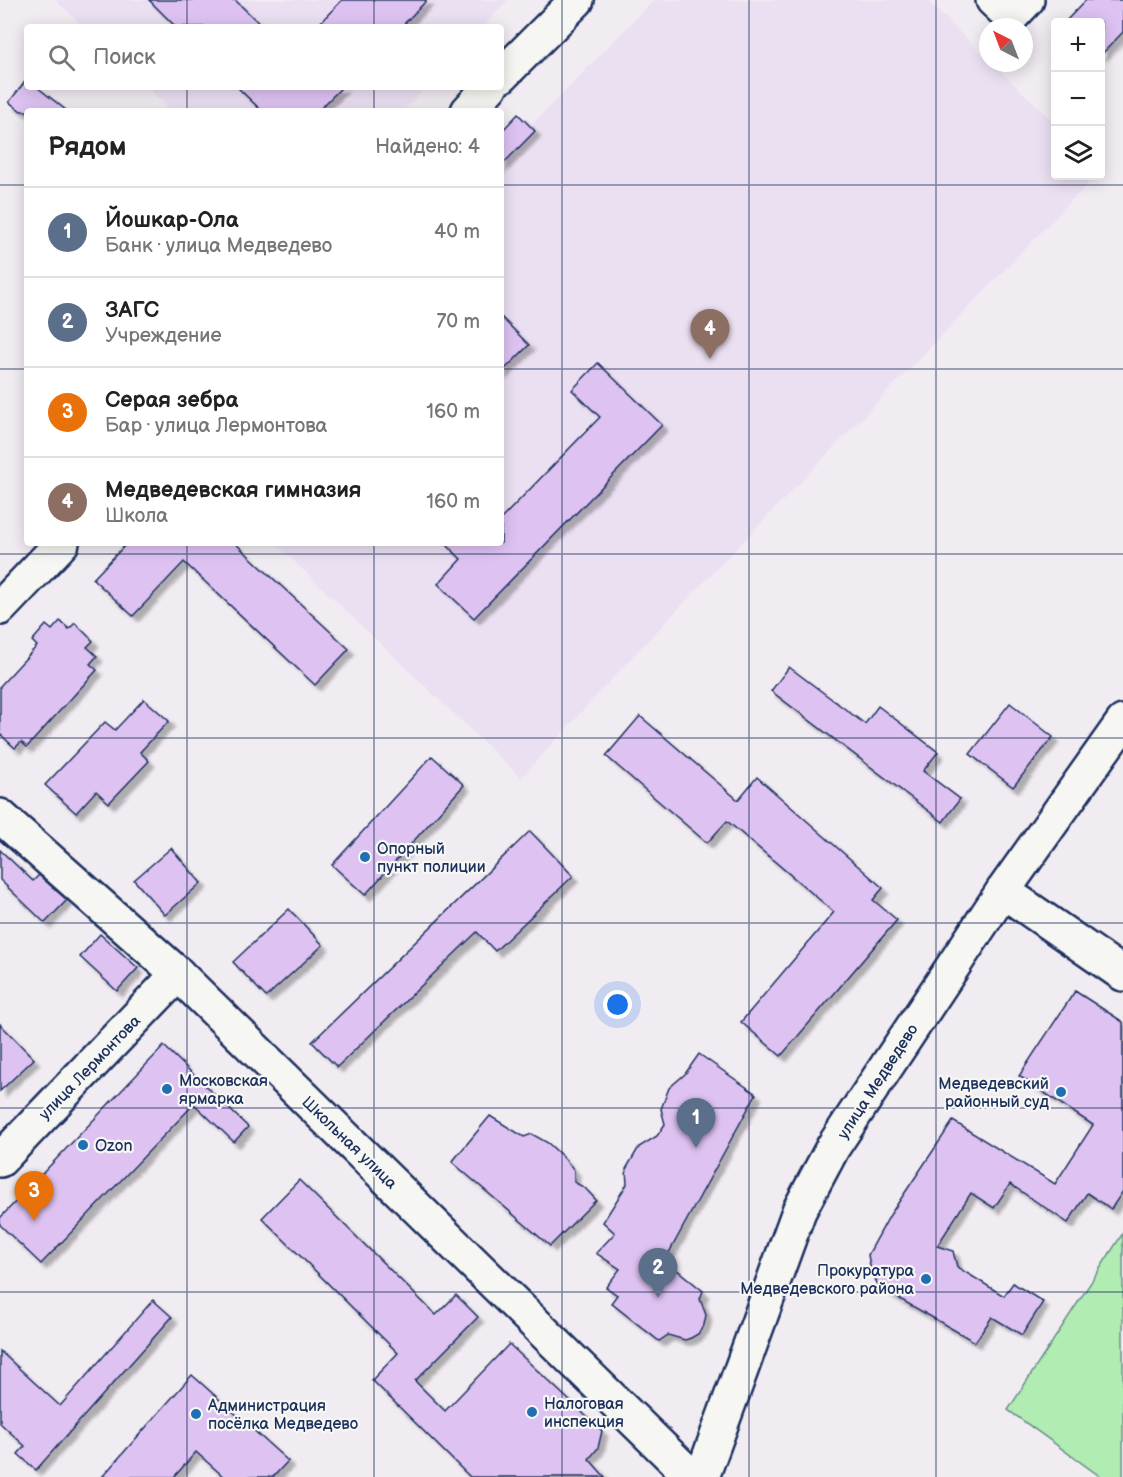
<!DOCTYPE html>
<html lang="ru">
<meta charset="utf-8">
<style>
:root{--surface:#fff;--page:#f6f6f6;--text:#222;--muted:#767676;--line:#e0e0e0;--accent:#1f6fb2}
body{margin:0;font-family:"Balsamiq Sans",sans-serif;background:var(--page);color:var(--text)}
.controls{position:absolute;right:18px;top:18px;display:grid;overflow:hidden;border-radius:6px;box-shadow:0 3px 15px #0003}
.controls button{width:54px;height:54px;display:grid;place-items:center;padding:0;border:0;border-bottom:2px solid var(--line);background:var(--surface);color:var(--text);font:30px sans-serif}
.compass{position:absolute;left:979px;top:18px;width:54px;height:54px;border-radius:50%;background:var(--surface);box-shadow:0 3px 15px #0003;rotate:318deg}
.you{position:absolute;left:618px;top:1005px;width:21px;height:21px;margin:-15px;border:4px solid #fff;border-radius:50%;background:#1a73e8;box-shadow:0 0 0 9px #1a73e833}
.badge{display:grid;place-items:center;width:39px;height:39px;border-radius:50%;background:var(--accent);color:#fff;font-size:20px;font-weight:700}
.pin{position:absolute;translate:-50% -50px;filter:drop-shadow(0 2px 3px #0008)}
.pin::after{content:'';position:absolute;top:32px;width:21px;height:18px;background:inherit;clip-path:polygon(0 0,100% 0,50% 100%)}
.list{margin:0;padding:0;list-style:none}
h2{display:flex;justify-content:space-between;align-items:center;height:78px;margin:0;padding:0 24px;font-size:26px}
h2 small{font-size:20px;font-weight:400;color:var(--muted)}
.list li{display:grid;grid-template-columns:39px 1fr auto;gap:18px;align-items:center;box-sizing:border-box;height:90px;padding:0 24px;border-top:2px solid var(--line)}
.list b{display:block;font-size:22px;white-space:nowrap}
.list p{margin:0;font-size:20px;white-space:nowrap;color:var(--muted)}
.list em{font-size:20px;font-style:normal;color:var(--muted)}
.icon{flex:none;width:33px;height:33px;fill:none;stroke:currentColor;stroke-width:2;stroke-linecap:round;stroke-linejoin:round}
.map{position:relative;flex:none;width:1123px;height:1477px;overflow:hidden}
.search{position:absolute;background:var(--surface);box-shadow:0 3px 15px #0003;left:24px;top:24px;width:480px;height:66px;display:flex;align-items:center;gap:15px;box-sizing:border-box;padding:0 21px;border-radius:6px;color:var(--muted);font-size:22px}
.panel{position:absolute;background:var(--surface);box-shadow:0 3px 15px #0003;left:24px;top:108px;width:480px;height:438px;border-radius:6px}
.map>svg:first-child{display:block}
.built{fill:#ebe0f2}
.green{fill:#b1ecb2;stroke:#668e88;stroke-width:1.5}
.building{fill:#dec3f2;stroke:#1b2f5e;stroke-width:1.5;filter:url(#shadow)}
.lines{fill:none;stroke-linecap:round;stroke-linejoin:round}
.minor-casing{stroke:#1b2f5e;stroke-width:38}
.minor{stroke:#f6f6f2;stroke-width:33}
.grid{fill:none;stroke:#1b2f5e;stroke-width:1.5;stroke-opacity:0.55}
.poi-dot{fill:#1f6fb2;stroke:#f6f6f2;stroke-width:2}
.labels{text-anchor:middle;stroke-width:4.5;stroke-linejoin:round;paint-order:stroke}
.poi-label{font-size:16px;fill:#1b2f5e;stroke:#f6f6f2;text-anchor:start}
.street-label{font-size:16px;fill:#1b2f5e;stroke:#f6f6f2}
</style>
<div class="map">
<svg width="1123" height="1477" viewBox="0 0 1123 1477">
<defs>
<filter id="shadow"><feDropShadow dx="5.5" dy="5.5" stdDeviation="1.5" flood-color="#0004"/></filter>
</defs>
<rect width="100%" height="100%" fill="#f1ecf2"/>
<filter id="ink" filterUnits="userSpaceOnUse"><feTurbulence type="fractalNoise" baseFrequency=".0167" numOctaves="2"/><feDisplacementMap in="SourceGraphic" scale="12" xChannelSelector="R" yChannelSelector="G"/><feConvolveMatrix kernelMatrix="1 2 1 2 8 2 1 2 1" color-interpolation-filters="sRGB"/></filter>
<g filter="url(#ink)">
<!-- built -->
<g class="built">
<path d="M55,0H508L483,27H84Z"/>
<path d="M654,0H927L988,60V63H992L1055,123L1056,176H1095L634,655L521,778L275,543H501V156Z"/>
<path d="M147,87H426L403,111H172Z"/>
</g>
<!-- green -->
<path class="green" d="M1123,1233V1477H1101L1008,1410Z"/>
<!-- building -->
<g class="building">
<path d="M149,0H235L263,27H176Z"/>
<path d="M342,0H427L401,27H316Z"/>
<path d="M1086,0H1123V32L1101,55V22H1065Z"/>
<path d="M27,79V87H37L67,111H21L9,102Z"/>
<path d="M237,87H342L318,111H262Z"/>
<path d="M518,114L535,131L501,166V132Z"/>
<path d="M501,317L529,345L501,373Z"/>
<path d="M598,363L662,425L474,618L438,584L461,559L445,543H501V519L600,417L572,390Z"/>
<path d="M127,543H235L349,649L315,685L184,562L133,616L93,579Z"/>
<path d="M60,621L69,629L75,623L93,641L87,647L97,656L90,664L97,670L27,747L21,742L15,748L0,734V686L37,646L32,641L46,625L52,630Z"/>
<path d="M789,667L865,724L878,706L938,752L923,771L960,799L943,822L771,691Z"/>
<path d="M144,699L169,721L140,752L149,761L109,803L96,791L76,813L45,785L105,722L115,730Z"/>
<path d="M1010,703L1053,737L1013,787L970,754Z"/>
<path d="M640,716L738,800L757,777L883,888L873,900L897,920L781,1056L741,1022L834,912L727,821L707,843L606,756Z"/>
<path d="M432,756L464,785L365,895L332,865Z"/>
<path d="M530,831L573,876L495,951L477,932L337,1067L312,1042Z"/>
<path d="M171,848L201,883L165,915L134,880Z"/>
<path d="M0,850L33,881L39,875L67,900L45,923L0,880Z"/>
<path d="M289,909L323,945L266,997L233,962Z"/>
<path d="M100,934L138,968L117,991L80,957Z"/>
<path d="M1075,991L1123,1022V1191L1111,1209L1087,1193L1068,1223L1010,1184L994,1208L971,1193L937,1246L953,1251L957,1267L1004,1296L1013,1283L1043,1302L1022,1335L992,1317L975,1342L879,1287L871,1271L868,1255L890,1215L953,1121L1055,1184L1093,1125L1019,1076Z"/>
<path d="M0,1024L34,1059L0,1091Z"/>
<path d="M164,1046L248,1127L234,1142L194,1104L41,1264L0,1225V1218Z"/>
<path d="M699,1054L756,1094L665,1260L703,1291L700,1299L706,1315L704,1325L698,1334L691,1338L685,1340L668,1335L659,1341L611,1303L617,1295L606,1287L620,1269L596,1253L615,1233L603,1222L627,1184L626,1169L639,1147L657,1136L665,1124L661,1109L669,1088L685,1074Z"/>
<path d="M490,1116L524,1137L532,1134L548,1143L564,1158L574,1170V1182L585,1188L596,1200L550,1246L452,1162Z"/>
<path d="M299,1180L436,1315L456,1295L478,1317L415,1381L445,1411L509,1344L602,1431L598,1448L589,1459L605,1477H470L372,1380L398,1353L262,1218Z"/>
<path d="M153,1300L172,1317L36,1470L18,1454L25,1446L0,1423V1351L60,1406Z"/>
<path d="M192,1375L288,1461L273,1477H224L196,1452L174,1477H102Z"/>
</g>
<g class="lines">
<!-- minor casing -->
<g class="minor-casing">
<g id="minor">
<path d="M993,0L1011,17L1027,0"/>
<path d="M501,76L577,0"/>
<path d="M468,111L490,87"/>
<path d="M0,608L62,543"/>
<path d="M0,816L178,974L692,1477"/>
<path d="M1003,891L1123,974"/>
<path d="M0,1160L178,974"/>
<path d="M702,1477L799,1211L833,1147L1003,891L1123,722"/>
</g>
</g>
<!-- minor -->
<use href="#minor" class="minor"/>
</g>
</g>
<!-- grid -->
<path class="grid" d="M187,0V27M374,0V27M562,0V1477M749,0V1477M936,0V1477M187,87V111M374,87V111M0,185H27M501,185H1123M0,369H27M501,369H1123M187,543V1477M374,543V1477M0,554H1123M0,738H1123M0,923H1123M0,1108H1123M0,1292H1123"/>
<!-- markers -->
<g class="poi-dot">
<circle cx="365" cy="857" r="6"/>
<circle cx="167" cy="1089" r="6"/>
<circle cx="1061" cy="1092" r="6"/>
<circle cx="83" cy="1145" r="6"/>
<circle cx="926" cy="1279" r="6"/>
<circle cx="532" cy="1412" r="6"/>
<circle cx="196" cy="1414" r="6"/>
</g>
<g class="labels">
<!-- poi labels -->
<g class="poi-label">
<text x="377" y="854">Опорный<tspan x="377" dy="18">пункт полиции</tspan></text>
<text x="179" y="1086">Московская<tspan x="179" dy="18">ярмарка</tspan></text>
<text x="1049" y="1089" text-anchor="end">Медведевский<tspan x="1049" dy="18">районный суд</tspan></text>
<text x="95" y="1151">Ozon</text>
<text x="914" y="1276" text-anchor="end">Прокуратура<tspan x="914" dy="18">Медведевского района</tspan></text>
<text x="544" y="1409">Налоговая<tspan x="544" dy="18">инспекция</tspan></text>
<text x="208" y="1411">Администрация<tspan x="208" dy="18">посёлка Медведево</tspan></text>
</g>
<!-- street labels -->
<g class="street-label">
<text transform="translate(89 1067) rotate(-46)" y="6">улица Лермонтова</text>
<text transform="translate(877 1081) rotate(-57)" y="6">улица Медведево</text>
<text transform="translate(350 1142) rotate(44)" y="6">Школьная улица</text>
</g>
</g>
</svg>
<div class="controls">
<button>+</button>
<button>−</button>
<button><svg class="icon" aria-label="layers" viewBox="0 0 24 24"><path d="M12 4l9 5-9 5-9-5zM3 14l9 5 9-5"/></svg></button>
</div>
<svg class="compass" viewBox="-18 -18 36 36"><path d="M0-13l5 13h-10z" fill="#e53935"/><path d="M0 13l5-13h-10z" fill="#767676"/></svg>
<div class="you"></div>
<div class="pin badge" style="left:696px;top:1148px;background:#5c6f8a">1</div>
<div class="pin badge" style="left:658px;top:1298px;background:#5c6f8a">2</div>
<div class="pin badge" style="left:34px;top:1221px;background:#e8710a">3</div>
<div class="pin badge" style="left:710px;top:359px;background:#8d6e63">4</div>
<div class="search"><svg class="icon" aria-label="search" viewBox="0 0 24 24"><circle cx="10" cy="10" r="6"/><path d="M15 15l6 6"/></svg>Поиск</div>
<section class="panel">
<h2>Рядом<small>Найдено: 4</small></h2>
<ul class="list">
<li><span class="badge" style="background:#5c6f8a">1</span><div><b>Йошкар-Ола</b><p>Банк · улица Медведево</p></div><em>40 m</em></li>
<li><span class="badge" style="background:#5c6f8a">2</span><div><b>ЗАГС</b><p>Учреждение</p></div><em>70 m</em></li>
<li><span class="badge" style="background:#e8710a">3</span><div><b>Серая зебра</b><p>Бар · улица Лермонтова</p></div><em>160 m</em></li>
<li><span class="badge" style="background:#8d6e63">4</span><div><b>Медведевская гимназия</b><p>Школа</p></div><em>160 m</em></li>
</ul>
</section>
</div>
